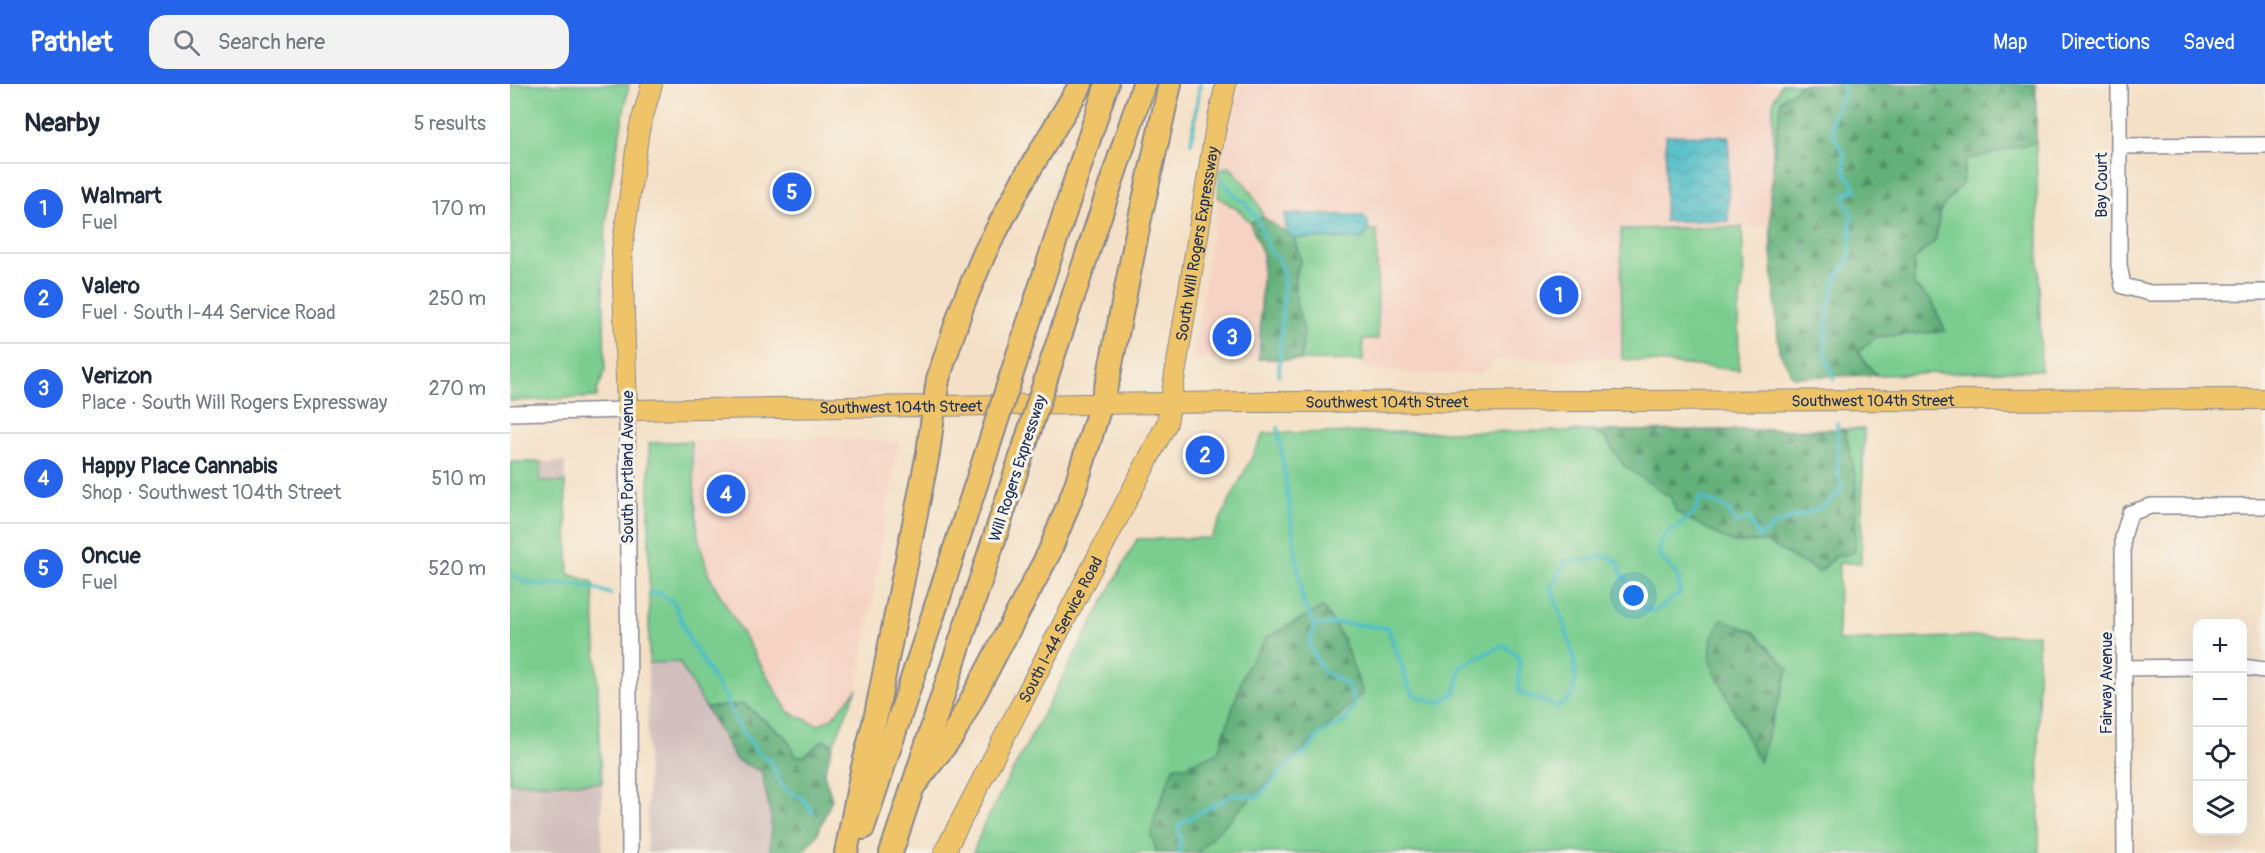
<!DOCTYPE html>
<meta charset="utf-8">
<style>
:root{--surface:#fff;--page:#f2f2f3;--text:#1f2937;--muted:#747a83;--line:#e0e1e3;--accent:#2563eb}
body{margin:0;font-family:Pangolin,sans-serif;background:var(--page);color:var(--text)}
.controls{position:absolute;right:18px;bottom:18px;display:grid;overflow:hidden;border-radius:12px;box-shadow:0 6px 24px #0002}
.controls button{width:54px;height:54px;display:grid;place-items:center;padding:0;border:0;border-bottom:2px solid var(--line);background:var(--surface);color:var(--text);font:30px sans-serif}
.you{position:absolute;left:1124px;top:512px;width:21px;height:21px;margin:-15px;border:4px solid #fff;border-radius:50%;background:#1a73e8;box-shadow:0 0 0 9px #1a73e833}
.badge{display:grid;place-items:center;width:39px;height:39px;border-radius:50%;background:var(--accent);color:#fff;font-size:20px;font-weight:700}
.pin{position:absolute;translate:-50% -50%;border:3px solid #fff;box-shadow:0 2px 6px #0006}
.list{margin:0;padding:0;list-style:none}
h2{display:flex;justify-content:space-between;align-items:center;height:78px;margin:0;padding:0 24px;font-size:26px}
h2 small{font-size:20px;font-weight:400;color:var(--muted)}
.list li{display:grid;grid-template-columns:39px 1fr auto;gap:18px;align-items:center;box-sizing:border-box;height:90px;padding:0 24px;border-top:2px solid var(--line)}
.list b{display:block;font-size:22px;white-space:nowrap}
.list p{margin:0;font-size:20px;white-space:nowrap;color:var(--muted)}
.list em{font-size:20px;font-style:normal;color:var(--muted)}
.icon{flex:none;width:33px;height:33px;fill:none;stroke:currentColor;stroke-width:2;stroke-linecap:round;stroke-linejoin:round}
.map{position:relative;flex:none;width:1755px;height:769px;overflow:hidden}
header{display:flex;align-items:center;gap:36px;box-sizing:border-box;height:84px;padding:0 30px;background:var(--accent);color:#fff}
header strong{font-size:28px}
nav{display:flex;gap:33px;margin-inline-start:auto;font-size:21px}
.search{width:420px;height:54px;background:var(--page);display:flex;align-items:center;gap:15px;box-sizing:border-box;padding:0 21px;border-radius:18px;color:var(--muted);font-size:22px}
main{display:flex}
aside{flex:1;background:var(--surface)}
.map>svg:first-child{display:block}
.built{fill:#f5d2c3}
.industrial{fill:#d1bfbd}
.green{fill:#7acd8f;stroke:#4a7e76;stroke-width:1.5}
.forest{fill:url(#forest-firs);stroke:#3f706c;stroke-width:1.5}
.water{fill:url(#water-waves);stroke:#367692;stroke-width:1.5}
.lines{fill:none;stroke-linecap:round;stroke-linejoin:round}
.stream{stroke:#50bec6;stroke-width:4}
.minor-casing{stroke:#888892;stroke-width:18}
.major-casing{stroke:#888892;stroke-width:22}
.highway-casing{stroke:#888892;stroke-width:26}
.minor{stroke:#fff;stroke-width:15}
.major{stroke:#efc469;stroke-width:20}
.highway{stroke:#efc469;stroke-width:22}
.highway-bridge-casing{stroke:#888892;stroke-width:26;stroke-linecap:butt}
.highway-bridge{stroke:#efc469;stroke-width:22}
.labels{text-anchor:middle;stroke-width:6;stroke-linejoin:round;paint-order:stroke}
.street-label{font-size:16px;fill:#1b2f5e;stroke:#f7f3e8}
</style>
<header>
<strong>Pathlet</strong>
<div class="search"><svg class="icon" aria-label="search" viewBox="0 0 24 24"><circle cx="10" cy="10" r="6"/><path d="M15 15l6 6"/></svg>Search here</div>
<nav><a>Map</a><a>Directions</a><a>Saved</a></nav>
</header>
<main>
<aside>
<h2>Nearby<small>5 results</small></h2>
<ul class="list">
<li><span class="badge">1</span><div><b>Walmart</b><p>Fuel</p></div><em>170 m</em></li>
<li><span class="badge">2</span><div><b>Valero</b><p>Fuel · South I-44 Service Road</p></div><em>250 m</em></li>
<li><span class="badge">3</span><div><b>Verizon</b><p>Place · South Will Rogers Expressway</p></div><em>270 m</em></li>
<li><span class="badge">4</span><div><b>Happy Place Cannabis</b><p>Shop · Southwest 104th Street</p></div><em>510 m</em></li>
<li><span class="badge">5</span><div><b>Oncue</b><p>Fuel</p></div><em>520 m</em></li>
</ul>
</aside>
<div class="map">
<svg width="1755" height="769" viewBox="0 0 1755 769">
<defs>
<pattern id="forest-firs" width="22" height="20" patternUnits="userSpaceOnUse" patternTransform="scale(1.5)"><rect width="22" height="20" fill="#63b07a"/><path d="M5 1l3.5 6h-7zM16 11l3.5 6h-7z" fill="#519067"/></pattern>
<pattern id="water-waves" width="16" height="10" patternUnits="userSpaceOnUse" patternTransform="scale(1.5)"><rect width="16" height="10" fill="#50bec6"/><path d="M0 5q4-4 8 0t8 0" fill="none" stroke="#429ba4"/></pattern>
</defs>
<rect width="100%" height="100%" fill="#f7f3e8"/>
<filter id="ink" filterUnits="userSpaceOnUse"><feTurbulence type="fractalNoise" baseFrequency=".0167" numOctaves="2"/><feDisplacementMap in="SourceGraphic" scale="12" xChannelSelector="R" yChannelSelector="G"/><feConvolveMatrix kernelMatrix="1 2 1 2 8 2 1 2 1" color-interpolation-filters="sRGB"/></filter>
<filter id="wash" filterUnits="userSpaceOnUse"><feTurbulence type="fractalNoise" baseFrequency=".008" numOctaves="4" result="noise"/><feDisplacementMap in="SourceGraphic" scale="24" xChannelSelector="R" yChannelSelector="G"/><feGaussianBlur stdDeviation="1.35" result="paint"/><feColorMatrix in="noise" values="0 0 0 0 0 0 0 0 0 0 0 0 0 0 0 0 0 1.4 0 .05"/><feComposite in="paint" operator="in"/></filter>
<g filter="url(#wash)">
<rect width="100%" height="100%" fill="#f4e0c6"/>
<!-- built -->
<g class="built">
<path d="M732,0H1271L1263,19V82L1260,110L1261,143L1111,145L1112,275L985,276L971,290H923L853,284V255H867V147L859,146L858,137L852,131L776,130V148L753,133L750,125L720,82L709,86Z"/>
<path d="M708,113L730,127L740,139L753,171L749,275L683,276Z"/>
<path d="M310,352L389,359L347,605L322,634L308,641L278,628L199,492L188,452L181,357Z"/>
</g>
<!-- industrial -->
<g class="industrial">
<path d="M31,378H55V398H30Z"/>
<path d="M169,578L226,676L252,688L261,735L260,769H137L138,579Z"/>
<rect x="0" y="699" width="92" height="70"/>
</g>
<!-- green -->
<g class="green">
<path d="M0,0H119L98,114L93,185L95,287L87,307V313L0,317Z"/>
<path d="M1271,0H1292L1271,16L1263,82V19Z"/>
<path d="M1526,58L1531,286L1366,291L1348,268L1366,253L1435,247L1422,217L1404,201V176L1425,156L1431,125L1452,100L1456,76Z"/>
<path d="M719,82C733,97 747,113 753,133L740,139L730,127L708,113L709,86Z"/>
<path d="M1232,143L1234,195L1228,227L1229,286L1112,275L1111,145Z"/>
<path d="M859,146H867L868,255H853V277L791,276L794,247L786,219L785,192L791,176L784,154L852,155Z"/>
<path d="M1354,345L1351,479H1329L1328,557L1528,550L1529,769H463L474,740L627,455L701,454L754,349Z"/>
<path d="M181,357L188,452L199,492L278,628L308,641L322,634L347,605L323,661L314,656L294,672H285L277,654L234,620L196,624L169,578L139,579V359Z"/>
<path d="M0,378H31L30,398H55L59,490L83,498L92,699H0Z"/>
</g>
<!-- forest -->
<g class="forest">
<path d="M1292,0H1526V58L1456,76L1452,100L1431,125L1425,157L1404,176V201L1422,217L1435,247L1366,253L1348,268L1366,291L1283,293L1269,267L1261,169L1260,110L1271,16Z"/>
<path d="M753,133L784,154L791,176L785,192L786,219L794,247L791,276L749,275L753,171L740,139Z"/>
<path d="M1335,346L1346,394L1345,468L1326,473L1309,488L1256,458L1223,459L1166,428L1161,414L1114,382L1095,354L1079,347Z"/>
<path d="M813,523L832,553L853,609L734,721L687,769H647L641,751L646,729L664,682H675L708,668L735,586L757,553Z"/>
<path d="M1212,535L1244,548L1279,585L1249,678L1200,578L1202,553Z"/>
<path d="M233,620L277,654L285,672H294L314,656L323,661L314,690L322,715L307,751L292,769H260L261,735L252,688L226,676L196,624Z"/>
</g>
<!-- water -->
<g class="water">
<path d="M1156,51L1219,52L1218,137H1155Z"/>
<path d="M775,130L852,131L858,137L859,146L852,155L784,154L776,148Z"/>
</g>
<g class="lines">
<!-- stream -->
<g class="stream">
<path d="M681,59L690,0"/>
<path d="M713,97L727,114L735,118L749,138L758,164L769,176L774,193L769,291"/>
<path d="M1324,295L1314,265L1320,215L1327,193L1340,174L1341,130L1334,114L1337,109L1346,106L1342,97L1335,89L1334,69L1323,50V31L1332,15L1334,0"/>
<path d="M0,489C17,505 42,499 64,501C77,502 88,505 101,510"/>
<path d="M139,509H150L165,520L178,553L212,609L231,645L247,668L260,677L272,701L277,707L291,713L303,729"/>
<path d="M805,541L832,539L878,544L898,601L905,612L928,619L945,609L951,582L994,561L1009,573V609L1033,617L1045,623C1049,621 1055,619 1058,616C1079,593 1050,531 1041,504L1056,476H1080L1091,471L1108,477L1112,492L1124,502L1132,524L1145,527L1170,509L1168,492L1149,471L1151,455L1184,429L1191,413L1218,425L1226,440L1239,434L1249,454L1266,440L1313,423L1332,405L1328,388L1327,339"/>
<path d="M670,769L669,740L723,711L748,713L778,680L796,668L810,650L836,637L845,619L838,601L813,587L799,560L805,541L793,519L768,344"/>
</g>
</g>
</g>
<g filter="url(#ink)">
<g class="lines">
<!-- minor casing -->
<g class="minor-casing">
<g id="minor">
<path d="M1609,0V181L1613,202L1640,209L1755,208"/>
<path d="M1609,62L1755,61"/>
<path d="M0,329L117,326L120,769"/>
<path d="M1732,583L1755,586"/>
<path d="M1614,584L1688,583"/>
<path d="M1615,769L1613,453L1620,429L1641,422H1755"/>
</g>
</g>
<!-- major casing -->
<g class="major-casing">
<g id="major">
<path id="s1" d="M142,0L129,46L112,166L117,326L738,318L1755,315"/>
<path id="s2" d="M434,769L657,339L705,48L716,0"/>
</g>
</g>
<!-- highway casing -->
<g class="highway-casing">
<g id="highway">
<path d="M541,279L634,0"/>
<path d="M505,280L597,0"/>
<path d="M402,704L443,651L539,469L565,404L598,296L630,134L660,0"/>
<path d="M353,744L478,364"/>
<path d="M336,769L352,687L366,631L418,369L428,295L453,220L475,168L512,98L571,0"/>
<path d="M381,769L513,367"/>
</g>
</g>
<!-- minor -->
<use href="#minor" class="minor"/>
<!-- major -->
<use href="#major" class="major"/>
<!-- highway -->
<use href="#highway" class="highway"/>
<!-- highway-bridge casing -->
<g class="highway-bridge-casing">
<g id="highway-bridge">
<path d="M478,364L505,280"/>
<path d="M513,367L541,279"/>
</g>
</g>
<!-- highway-bridge -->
<use href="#highway-bridge" class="highway-bridge"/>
</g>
</g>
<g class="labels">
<!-- street labels -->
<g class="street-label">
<text transform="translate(1591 101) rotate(-90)" y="6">Bay Court</text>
<text dy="6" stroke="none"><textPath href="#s2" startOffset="666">South Will Rogers Expressway</textPath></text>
<text dy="6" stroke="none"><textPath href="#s1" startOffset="1575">Southwest 104th Street</textPath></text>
<text dy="6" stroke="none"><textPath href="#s1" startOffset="1089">Southwest 104th Street</textPath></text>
<text dy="6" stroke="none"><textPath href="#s1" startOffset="603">Southwest 104th Street</textPath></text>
<text transform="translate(117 383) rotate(-90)" y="6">South Portland Avenue</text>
<text transform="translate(507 384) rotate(-72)" y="6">Will Rogers Expressway</text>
<text dy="6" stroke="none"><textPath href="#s2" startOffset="252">South I-44 Service Road</textPath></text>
<text transform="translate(1596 599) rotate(-90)" y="6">Fairway Avenue</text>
</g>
</g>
</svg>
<div class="controls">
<button>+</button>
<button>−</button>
<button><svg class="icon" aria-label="locate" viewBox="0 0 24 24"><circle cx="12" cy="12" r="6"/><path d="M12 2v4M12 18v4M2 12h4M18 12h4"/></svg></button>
<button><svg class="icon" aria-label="layers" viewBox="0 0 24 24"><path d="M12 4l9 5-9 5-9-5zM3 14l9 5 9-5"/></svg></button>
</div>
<div class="you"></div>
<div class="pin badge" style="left:1049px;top:211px">1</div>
<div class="pin badge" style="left:695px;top:371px">2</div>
<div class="pin badge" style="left:722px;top:253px">3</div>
<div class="pin badge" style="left:216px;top:410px">4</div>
<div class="pin badge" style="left:282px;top:108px">5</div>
</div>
</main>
